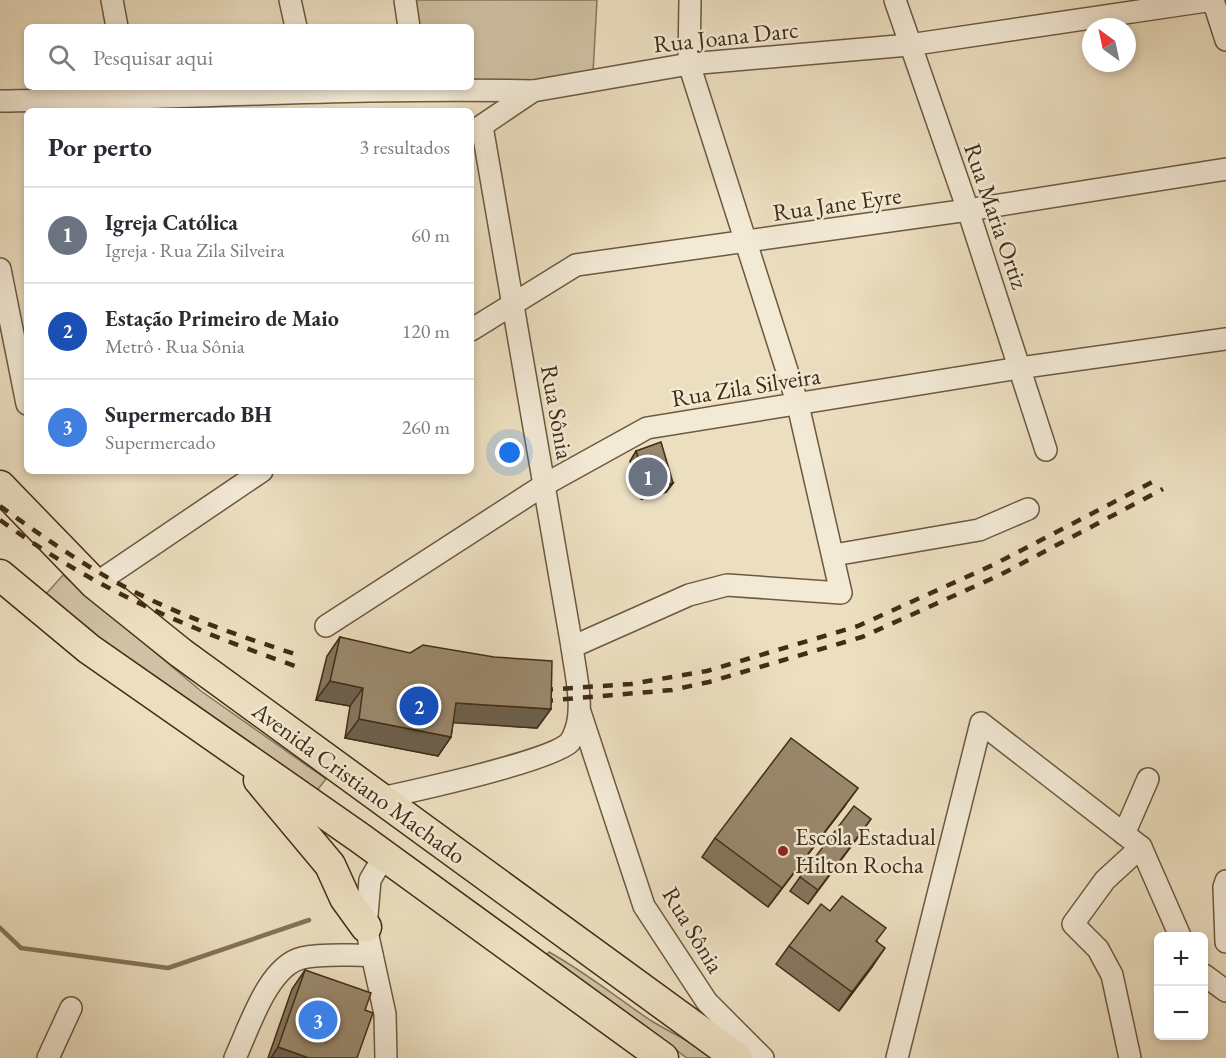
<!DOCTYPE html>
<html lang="pt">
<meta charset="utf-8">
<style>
:root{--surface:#fff;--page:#f7f7f7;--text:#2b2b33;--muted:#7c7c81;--line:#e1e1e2;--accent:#111827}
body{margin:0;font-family:"EB Garamond",serif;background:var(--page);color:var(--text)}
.controls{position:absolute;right:18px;bottom:18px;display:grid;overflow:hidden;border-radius:9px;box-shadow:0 3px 9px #0003}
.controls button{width:54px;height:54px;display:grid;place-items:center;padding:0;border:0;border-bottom:2px solid var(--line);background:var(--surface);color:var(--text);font:30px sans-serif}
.compass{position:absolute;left:1082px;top:18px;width:54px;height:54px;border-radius:50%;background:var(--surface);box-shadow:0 3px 9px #0003;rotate:327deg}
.you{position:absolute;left:510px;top:453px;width:21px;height:21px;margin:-15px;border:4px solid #fff;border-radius:50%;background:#1a73e8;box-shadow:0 0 0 9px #1a73e833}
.badge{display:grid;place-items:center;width:39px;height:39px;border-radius:50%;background:var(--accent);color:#fff;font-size:20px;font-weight:700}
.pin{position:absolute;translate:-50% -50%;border:3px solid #fff;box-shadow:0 2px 6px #0006}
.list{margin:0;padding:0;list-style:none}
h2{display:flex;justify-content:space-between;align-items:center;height:78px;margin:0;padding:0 24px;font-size:26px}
h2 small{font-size:20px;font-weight:400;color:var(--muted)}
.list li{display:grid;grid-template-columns:39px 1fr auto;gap:18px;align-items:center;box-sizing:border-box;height:96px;padding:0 24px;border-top:2px solid var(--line)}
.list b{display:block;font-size:22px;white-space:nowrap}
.list p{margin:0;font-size:20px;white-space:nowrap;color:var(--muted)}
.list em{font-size:20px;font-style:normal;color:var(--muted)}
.icon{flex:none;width:33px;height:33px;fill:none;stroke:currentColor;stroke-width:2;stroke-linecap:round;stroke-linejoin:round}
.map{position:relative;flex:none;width:1226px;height:1058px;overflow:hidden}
.search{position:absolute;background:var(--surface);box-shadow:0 3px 9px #0003;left:24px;top:24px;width:450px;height:66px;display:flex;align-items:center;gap:15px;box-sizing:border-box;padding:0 21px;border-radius:9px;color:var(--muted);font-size:22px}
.panel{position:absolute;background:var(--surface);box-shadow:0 3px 9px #0003;left:24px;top:108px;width:450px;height:366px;border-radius:9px}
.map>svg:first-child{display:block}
.green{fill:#cfc1a3;stroke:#88765c;stroke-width:1.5}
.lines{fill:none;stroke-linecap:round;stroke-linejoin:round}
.stream{stroke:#857359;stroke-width:4.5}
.minor-casing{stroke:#6c5940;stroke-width:24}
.highway-casing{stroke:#412c15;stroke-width:33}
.minor{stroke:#f3ead6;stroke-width:21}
.highway{stroke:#ecdfc0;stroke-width:30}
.rail{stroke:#412c15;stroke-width:4.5;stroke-dasharray:10 10;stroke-linecap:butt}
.wall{fill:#84765f;stroke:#412c15;stroke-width:1.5}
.shaded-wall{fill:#6c604d;stroke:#412c15;stroke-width:1.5}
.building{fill:#9a896e;stroke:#412c15;stroke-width:1.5}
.poi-dot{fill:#8f2418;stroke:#f3ead6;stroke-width:2}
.labels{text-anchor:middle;stroke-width:5;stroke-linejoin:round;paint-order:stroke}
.street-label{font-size:24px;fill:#412c15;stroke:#f3ead6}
.poi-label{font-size:24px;fill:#412c15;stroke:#f3ead6;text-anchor:start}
</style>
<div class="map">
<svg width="1226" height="1058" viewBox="0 0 1226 1058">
<rect width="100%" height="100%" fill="#ecdfc0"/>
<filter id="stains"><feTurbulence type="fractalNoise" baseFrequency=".00333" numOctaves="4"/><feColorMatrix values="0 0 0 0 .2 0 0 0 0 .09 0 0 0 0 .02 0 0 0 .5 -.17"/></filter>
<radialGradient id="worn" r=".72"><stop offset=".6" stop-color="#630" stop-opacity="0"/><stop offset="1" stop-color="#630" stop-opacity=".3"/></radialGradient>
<!-- green -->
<g class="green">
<path d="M408,0H597L593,73L529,82L471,81V27H413Z"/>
<path d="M63,575L201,691L326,779L315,793L102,644L46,594Z"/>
<path d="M549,952C585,972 616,997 650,1020C671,1033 694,1043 714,1058H687L546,956Z"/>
</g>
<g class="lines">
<!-- stream -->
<path class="stream" d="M0,928L21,948L168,968L309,920"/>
<!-- minor casing -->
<g class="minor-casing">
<g id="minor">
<path d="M112,0L117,27"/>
<path d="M290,0L296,27"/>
<path d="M405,0L409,27"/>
<path d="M895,0L968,210L1046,450"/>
<path d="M0,101C178,99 355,87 533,91"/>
<path d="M471,133L533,91L689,64L909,45L1213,0L1226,40"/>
<path d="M0,269L27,404"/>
<path d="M471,330L576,265L968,210L1226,169"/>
<path d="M834,555L979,530L1028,509"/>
<path d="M95,584L262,471"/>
<path d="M326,626L544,485L647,428L1019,368L1226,339"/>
<path d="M572,647L689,595L727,585L841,593L798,405L689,64L690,0"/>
<path d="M580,712L644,906L707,1002L763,1058"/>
<path d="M381,798C413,791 552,761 570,742C572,739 575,732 576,729C584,705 575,671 572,647L482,126"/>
<path d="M1124,834L1148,779"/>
<path d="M384,856L370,880L366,927L385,1014L386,1058"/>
<path d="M1226,881L1224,887L1226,942"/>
<path d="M1204,975L1226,991"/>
<path d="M48,1058L71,1008"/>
<path d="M235,1058C249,1028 268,966 302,958C324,953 350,956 372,955"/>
<path d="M897,1058L981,723L1141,847L1180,936"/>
<path d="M1130,1058L1112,975L1098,949L1073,924L1105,880L1141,847"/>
</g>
</g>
<!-- highway casing -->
<g class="highway-casing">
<g id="highway">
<path d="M0,486L95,584L181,653L737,1058"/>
<path d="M0,575L89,649L360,838L663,1058"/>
<path d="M259,780L330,865L345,898L366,927"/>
</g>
</g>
<!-- minor -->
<use href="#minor" class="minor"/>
<!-- highway -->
<use href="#highway" class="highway"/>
<!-- rail -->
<g class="rail">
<path d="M0,506C42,536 85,567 131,590C185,618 243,637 301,656"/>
<path d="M0,520C96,590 187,628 298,667"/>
<path d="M543,690L631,684L707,671L858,626L995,564L1158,479"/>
<path d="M543,701L672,690L709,682L862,637L1000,575L1163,489"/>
</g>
</g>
<!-- wall -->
<g class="wall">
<path d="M636,451L673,483L666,492L642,499L630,461Z"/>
<path d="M340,637L551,709L537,728L453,722L451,737L438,756L345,738L350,706L316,700L327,656Z"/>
<path d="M844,807L768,907L702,857L715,838Z"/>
<path d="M861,833L808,904L790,891L800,877Z"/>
<path d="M877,941L872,967L839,1011L776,964L789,946Z"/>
<path d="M305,970L365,1010L357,1058H268L292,989Z"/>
</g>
<!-- shaded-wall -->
<g class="shaded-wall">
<path d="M673,483L666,492L642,499L649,490Z"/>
<path d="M330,681L363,688L350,706L316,700Z"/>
<path d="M456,703L551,709L537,728L443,722Z"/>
<path d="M359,719L451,737L438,756L345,738Z"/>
<path d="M858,788L844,807L768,907L782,888Z"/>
<path d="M871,819L861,833L808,904L818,890Z"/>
<path d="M885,948L872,967L839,1011L852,992Z"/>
<path d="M278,1047L309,1058H271Z"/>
</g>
<!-- building -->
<g class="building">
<path d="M661,442L673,483L649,490L636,451Z"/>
<path d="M340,637L410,653L423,645L494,657L552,661L551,709L456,703L451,737L359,719L363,688L330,681Z"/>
<path d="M791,738L858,788L782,888L715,838Z"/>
<path d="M854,806L871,819L818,890L800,877Z"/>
<path d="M842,896L886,928L876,941L885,948L852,992L789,946L821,904L830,911Z"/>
<path d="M305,970L371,993L365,1010L373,1013L357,1058H309L278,1047Z"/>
</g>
<!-- markers -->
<circle class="poi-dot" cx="783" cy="851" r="6"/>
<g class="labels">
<!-- street labels -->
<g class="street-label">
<text transform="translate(726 37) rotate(-6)" y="8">Rua Joana Darc</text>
<text transform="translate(837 204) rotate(-8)" y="8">Rua Jane Eyre</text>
<text transform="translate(996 216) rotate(71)" y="8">Rua Maria Ortiz</text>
<text transform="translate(746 387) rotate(-9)" y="8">Rua Zila Silveira</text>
<text transform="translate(557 412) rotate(80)" y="8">Rua Sônia</text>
<text transform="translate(359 783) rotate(36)" y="8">Avenida Cristiano Machado</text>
<text transform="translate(693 930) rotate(59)" y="8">Rua Sônia</text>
</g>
<!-- poi labels -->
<g class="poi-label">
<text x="795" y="845">Escola Estadual<tspan x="795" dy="28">Hilton Rocha</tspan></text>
</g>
</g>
<rect width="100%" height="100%" filter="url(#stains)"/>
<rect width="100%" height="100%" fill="url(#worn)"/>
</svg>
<div class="controls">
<button>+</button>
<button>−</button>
</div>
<svg class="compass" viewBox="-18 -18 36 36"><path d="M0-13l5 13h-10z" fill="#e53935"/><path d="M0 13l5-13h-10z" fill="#7c7c81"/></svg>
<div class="you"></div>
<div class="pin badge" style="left:648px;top:477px;background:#6b7280">1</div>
<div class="pin badge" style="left:419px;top:706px;background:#1a4fb4">2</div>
<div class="pin badge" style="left:318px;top:1020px;background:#3f7fe0">3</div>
<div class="search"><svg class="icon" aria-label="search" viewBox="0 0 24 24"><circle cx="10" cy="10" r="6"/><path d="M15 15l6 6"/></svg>Pesquisar aqui</div>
<section class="panel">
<h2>Por perto<small>3 resultados</small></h2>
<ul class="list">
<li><span class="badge" style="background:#6b7280">1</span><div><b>Igreja Católica</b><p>Igreja · Rua Zila Silveira</p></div><em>60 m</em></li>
<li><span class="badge" style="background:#1a4fb4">2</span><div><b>Estação Primeiro de Maio</b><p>Metrô · Rua Sônia</p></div><em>120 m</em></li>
<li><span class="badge" style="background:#3f7fe0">3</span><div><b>Supermercado BH</b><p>Supermercado</p></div><em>260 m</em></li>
</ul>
</section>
</div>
